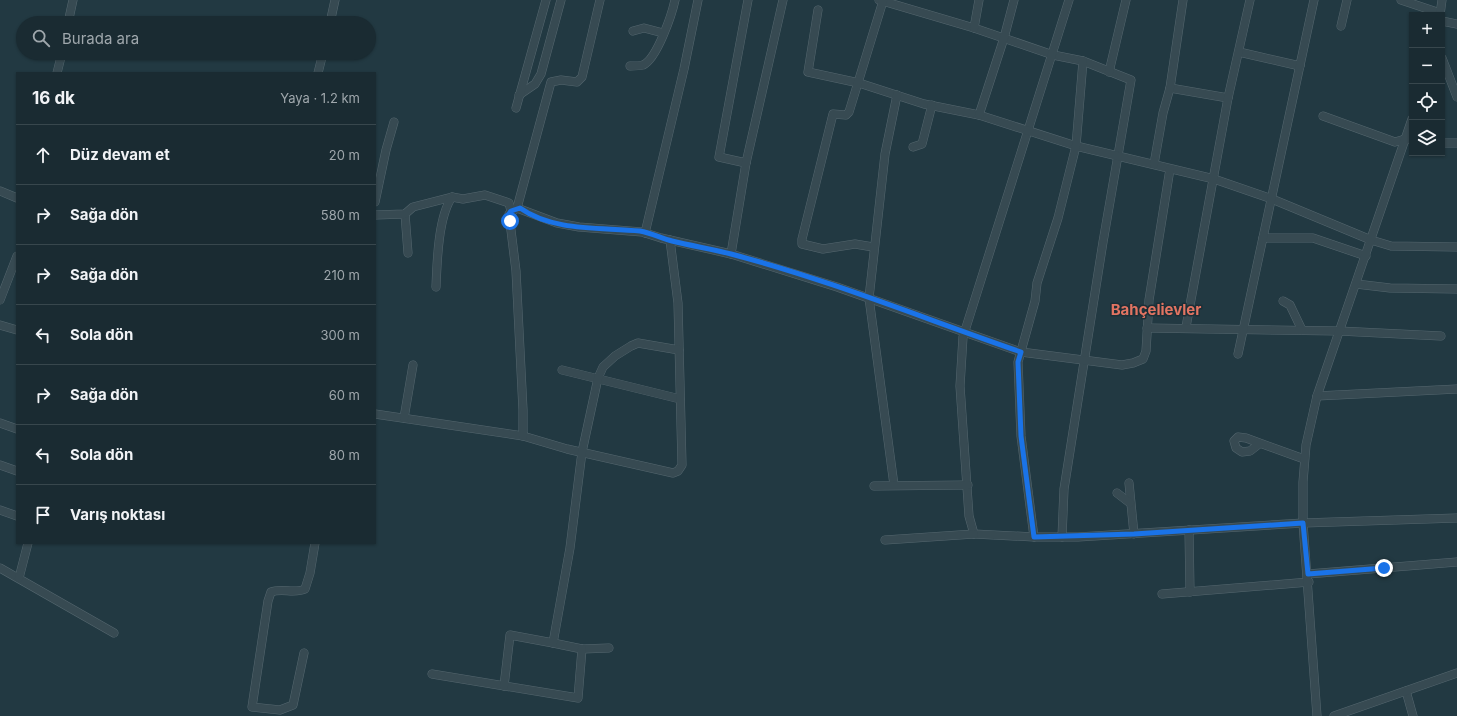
<!DOCTYPE html>
<html lang="tr">
<meta charset="utf-8">
<style>
:root{--surface:#1a2b32;--page:#27373e;--text:#f1f3f6;--muted:#9fa7ac;--line:#38474d}
body{margin:0;font-family:Inter,sans-serif;background:var(--page);color:var(--text)}
.controls{position:absolute;right:12px;top:12px;display:grid;overflow:hidden;border-radius:0px;box-shadow:0 1px 3px #0004}
.controls button{width:36px;height:36px;display:grid;place-items:center;padding:0;border:0;border-bottom:1px solid var(--line);background:var(--surface);color:var(--text);font:20px sans-serif}
.stop{position:absolute;width:12px;height:12px;margin:-9px;border:3px solid #1a73e8;border-radius:50%;background:#fff}
.stop.end{background:#1a73e8;border-color:#fff;box-shadow:0 1px 4px #0008}
.list{margin:0;padding:0;list-style:none}
h2{display:flex;justify-content:space-between;align-items:center;height:52px;margin:0;padding:0 16px;font-size:17px}
h2 small{font-size:13px;font-weight:400;color:var(--muted)}
.list li{display:grid;grid-template-columns:26px 1fr auto;gap:12px;align-items:center;box-sizing:border-box;height:60px;padding:0 16px;border-top:1px solid var(--line)}
.list b{display:block;font-size:15px;white-space:nowrap}
.list em{font-size:13px;font-style:normal;color:var(--muted)}
.icon{flex:none;width:22px;height:22px;fill:none;stroke:currentColor;stroke-width:2;stroke-linecap:round;stroke-linejoin:round}
.map{position:relative;flex:none;width:1457px;height:716px;overflow:hidden}
.search{position:absolute;background:var(--surface);box-shadow:0 1px 3px #0004;left:16px;top:16px;width:360px;height:44px;display:flex;align-items:center;gap:10px;box-sizing:border-box;padding:0 14px;border-radius:22px;color:var(--muted);font-size:15px}
.panel{position:absolute;background:var(--surface);box-shadow:0 1px 3px #0004;left:16px;top:72px;width:360px;height:472px;border-radius:0px}
.map>svg:first-child{display:block}
.lines{fill:none;stroke-linecap:round;stroke-linejoin:round}
.minor-casing{stroke:#55676f;stroke-width:9}
.minor{stroke:#374a52;stroke-width:8}
.route{stroke:#1a73e8;stroke-width:5}
.labels{text-anchor:middle;stroke-width:3;stroke-linejoin:round;paint-order:stroke}
.district-label{font-size:15px;font-weight:bold;fill:#e27462;stroke:#1c2f37}
</style>
<div class="map">
<svg width="1457" height="716" viewBox="0 0 1457 716">
<rect width="100%" height="100%" fill="#223942"/>
<g class="lines">
<!-- minor casing -->
<g class="minor-casing">
<g id="minor">
<path d="M879,0L974,28L1053,55L1083,61L1131,80L1103,242L1064,489L1062,537"/>
<path d="M1069,0L963,337L960,386L969,516L974,534L1034,537H1078L1303,523L1457,518"/>
<path d="M1401,0L1440,13"/>
<path d="M818,10L808,72L859,83L924,104L979,115L1076,146L1214,179L1272,199L1371,240L1391,246L1457,247"/>
<path d="M1440,15L1442,0"/>
<path d="M1442,21L1457,24"/>
<path d="M68,23L73,0"/>
<path d="M330,23L335,0"/>
<path d="M1341,26L1347,0"/>
<path d="M974,28L979,0"/>
<path d="M633,31L644,28L663,33"/>
<path d="M1239,52L1300,66"/>
<path d="M1442,58L1457,97"/>
<path d="M630,66C634,66 639,66 643,65C657,59 672,14 675,0"/>
<path d="M1109,72L1126,0"/>
<path d="M57,73L62,53"/>
<path d="M318,73L323,53"/>
<path d="M1170,88L1228,98"/>
<path d="M519,95L535,84L541,74L561,0"/>
<path d="M516,108L546,0"/>
<path d="M979,115L1004,38L1014,0"/>
<path d="M1323,116L1395,142L1405,139L1412,140"/>
<path d="M1442,143H1457"/>
<path d="M913,147L922,144L932,105"/>
<path d="M746,163L719,157L748,0"/>
<path d="M1154,164L1163,113L1170,88L1183,0"/>
<path d="M0,191L17,198"/>
<path d="M375,202L386,150L394,122"/>
<path d="M517,208L551,82L561,80L577,82L582,77L600,0"/>
<path d="M405,214L408,253"/>
<path d="M375,215L405,214L413,207L452,197L463,199L485,195L509,203L511,211"/>
<path d="M645,233L684,69L698,0"/>
<path d="M1263,238H1313L1366,256"/>
<path d="M873,247L855,244L823,249L802,244V239L833,114L846,115L849,112L883,1"/>
<path d="M731,254L746,163L783,0"/>
<path d="M1356,284L1390,288L1457,289"/>
<path d="M436,287C437,263 438,217 452,197"/>
<path d="M0,300L17,256"/>
<path d="M1283,301L1290,305L1302,330"/>
<path d="M0,325L17,330"/>
<path d="M1186,327L1228,98L1250,0"/>
<path d="M1147,328L1339,331L1441,336"/>
<path d="M1238,354L1314,0"/>
<path d="M562,370L680,399"/>
<path d="M1317,396L1457,389"/>
<path d="M375,414L523,436L567,449L673,473L678,471L682,465L678,303L670,240"/>
<path d="M404,418L413,365"/>
<path d="M0,423L17,429"/>
<path d="M523,436V410L516,271L509,214L517,208L557,223L579,227L642,232L661,238L731,254L837,287L1021,352L1122,365L1133,363L1143,359L1146,351L1149,300L1170,169"/>
<path d="M1259,444L1250,451L1242,452L1236,448L1234,441L1238,437L1246,438L1304,459"/>
<path d="M0,465L17,471"/>
<path d="M1129,483L1134,534"/>
<path d="M894,485L869,298L885,154L897,95"/>
<path d="M874,486L968,485"/>
<path d="M1117,493L1130,503"/>
<path d="M0,510L17,516"/>
<path d="M1189,530L1190,592"/>
<path d="M1034,537L1021,436L1018,362L1035,301L1037,283L1058,218L1076,146L1083,61"/>
<path d="M885,540L974,534"/>
<path d="M0,568L114,633"/>
<path d="M1308,574L1457,562"/>
<path d="M19,578L28,543"/>
<path d="M1162,594L1309,582"/>
<path d="M553,643L582,649L609,648"/>
<path d="M304,653L293,705L280,710L252,707L268,601L271,592C282,588 295,594 305,589L310,573L315,543"/>
<path d="M432,674L578,698L582,649"/>
<path d="M504,686L510,635L553,643L570,548L582,452L598,378L603,367L615,356L631,346L638,343L679,350"/>
<path d="M1406,691L1413,716"/>
<path d="M1317,716L1303,523V482L1306,445L1317,396L1412,119"/>
<path d="M1334,716L1457,673"/>
</g>
</g>
<!-- minor -->
<use href="#minor" class="minor"/>
</g>
<g class="lines">
<!-- route -->
<path class="route" d="M510,221L509,214L511,211L520,208C554,232 601,227 640,231C651,233 661,238 672,241C692,246 712,249 731,254C830,280 925,319 1021,352L1018,362L1021,436L1034,537L1134,534L1303,523L1308,574L1384,568"/>
</g>
<g class="labels">
<!-- district labels -->
<g class="district-label">
<text x="1156" y="315">Bahçelievler</text>
</g>
</g>
</svg>
<div class="controls">
<button>+</button>
<button>−</button>
<button><svg class="icon" aria-label="locate" viewBox="0 0 24 24"><circle cx="12" cy="12" r="6"/><path d="M12 2v4M12 18v4M2 12h4M18 12h4"/></svg></button>
<button><svg class="icon" aria-label="layers" viewBox="0 0 24 24"><path d="M12 4l9 5-9 5-9-5zM3 14l9 5 9-5"/></svg></button>
</div>
<div class="stop" style="left:510px;top:221px"></div>
<div class="stop end" style="left:1384px;top:568px"></div>
<div class="search"><svg class="icon" aria-label="search" viewBox="0 0 24 24"><circle cx="10" cy="10" r="6"/><path d="M15 15l6 6"/></svg>Burada ara</div>
<section class="panel">
<h2>16 dk<small>Yaya · 1.2 km</small></h2>
<ul class="list">
<li><svg class="icon" aria-label="ahead" viewBox="0 0 24 24"><path d="M12 20V5M6 11l6-6 6 6"/></svg><div><b>Düz devam et</b></div><em>20 m</em></li>
<li><svg class="icon" aria-label="right" viewBox="0 0 24 24"><path d="M7 20v-9h11M14 6l5 5-5 5"/></svg><div><b>Sağa dön</b></div><em>580 m</em></li>
<li><svg class="icon" aria-label="right" viewBox="0 0 24 24"><path d="M7 20v-9h11M14 6l5 5-5 5"/></svg><div><b>Sağa dön</b></div><em>210 m</em></li>
<li><svg class="icon" aria-label="left" viewBox="0 0 24 24"><path d="M17 20v-9H6M10 6l-5 5 5 5"/></svg><div><b>Sola dön</b></div><em>300 m</em></li>
<li><svg class="icon" aria-label="right" viewBox="0 0 24 24"><path d="M7 20v-9h11M14 6l5 5-5 5"/></svg><div><b>Sağa dön</b></div><em>60 m</em></li>
<li><svg class="icon" aria-label="left" viewBox="0 0 24 24"><path d="M17 20v-9H6M10 6l-5 5 5 5"/></svg><div><b>Sola dön</b></div><em>80 m</em></li>
<li><svg class="icon" aria-label="arrive" viewBox="0 0 24 24"><path d="M6 21V4h12l-3 4 3 4H6"/></svg><div><b>Varış noktası</b></div></li>
</ul>
</section>
</div>
